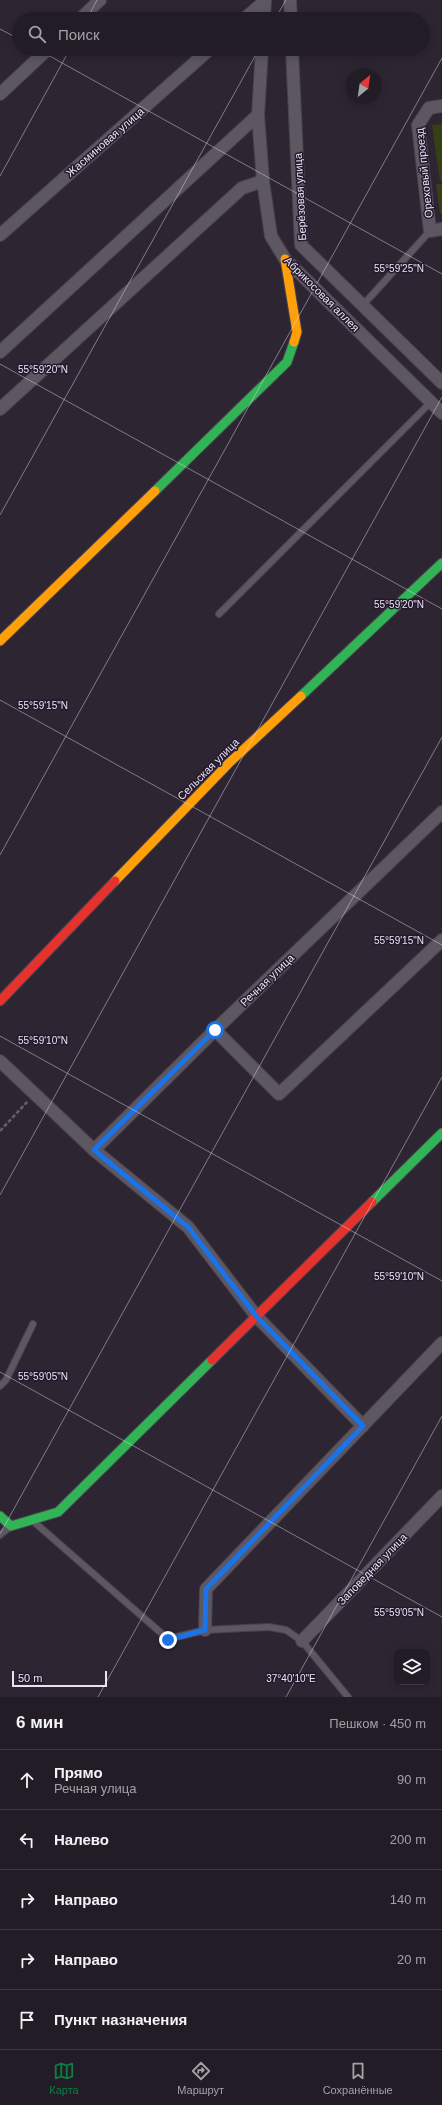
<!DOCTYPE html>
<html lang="ru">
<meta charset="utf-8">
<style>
:root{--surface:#221c26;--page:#2e2932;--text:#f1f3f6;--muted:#a2a1a7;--line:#3f3a43;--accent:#0b8043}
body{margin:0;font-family:Arial,sans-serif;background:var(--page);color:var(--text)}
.controls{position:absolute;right:12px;bottom:12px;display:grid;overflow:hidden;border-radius:8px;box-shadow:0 2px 10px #0003}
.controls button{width:36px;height:36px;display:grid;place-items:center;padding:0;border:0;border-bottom:1px solid var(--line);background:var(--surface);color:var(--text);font:20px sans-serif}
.compass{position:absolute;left:346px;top:68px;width:36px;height:36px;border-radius:50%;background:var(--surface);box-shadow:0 2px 10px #0003;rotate:29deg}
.scale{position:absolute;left:12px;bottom:10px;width:95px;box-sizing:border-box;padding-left:4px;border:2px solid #ebe2f1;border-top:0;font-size:11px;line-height:14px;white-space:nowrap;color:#ebe2f1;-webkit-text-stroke:3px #24182d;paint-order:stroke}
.stop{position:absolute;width:12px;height:12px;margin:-9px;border:3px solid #1a73e8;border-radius:50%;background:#fff}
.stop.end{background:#1a73e8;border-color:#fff;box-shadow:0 1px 4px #0008}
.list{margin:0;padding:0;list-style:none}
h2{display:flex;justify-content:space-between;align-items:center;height:52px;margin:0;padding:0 16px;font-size:17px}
h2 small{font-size:13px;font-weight:400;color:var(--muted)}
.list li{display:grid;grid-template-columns:26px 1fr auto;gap:12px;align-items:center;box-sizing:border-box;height:60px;padding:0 16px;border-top:1px solid var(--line)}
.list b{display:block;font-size:15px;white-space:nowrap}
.list p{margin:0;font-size:13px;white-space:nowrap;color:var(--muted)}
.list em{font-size:13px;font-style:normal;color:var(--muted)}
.icon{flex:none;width:22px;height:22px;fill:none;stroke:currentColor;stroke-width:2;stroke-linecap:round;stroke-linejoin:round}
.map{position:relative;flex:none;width:442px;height:1697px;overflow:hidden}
.search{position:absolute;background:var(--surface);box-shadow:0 2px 10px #0003;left:12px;right:12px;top:12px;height:44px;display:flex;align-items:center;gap:10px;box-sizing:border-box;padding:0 14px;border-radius:22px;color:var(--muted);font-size:15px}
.sheet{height:352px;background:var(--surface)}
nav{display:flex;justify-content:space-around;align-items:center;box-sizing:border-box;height:56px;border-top:1px solid var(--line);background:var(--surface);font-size:11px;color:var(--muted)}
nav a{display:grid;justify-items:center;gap:2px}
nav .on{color:var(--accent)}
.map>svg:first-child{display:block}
.green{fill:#354115}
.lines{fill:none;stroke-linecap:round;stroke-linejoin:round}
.lane-casing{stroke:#49424d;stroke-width:8}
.street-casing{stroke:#49424d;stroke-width:14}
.fast-casing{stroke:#49424d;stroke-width:11}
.slow-casing{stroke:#49424d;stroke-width:11}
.jam-casing{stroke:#49424d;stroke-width:11}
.path{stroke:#666169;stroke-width:2.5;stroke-dasharray:4 2;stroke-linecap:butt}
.lane{stroke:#5d5761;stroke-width:6}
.street{stroke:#5d5761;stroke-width:12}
.fast{stroke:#30b455;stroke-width:9}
.slow{stroke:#ff9f0a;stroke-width:9}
.jam{stroke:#e5322d;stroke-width:9}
.route{stroke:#1a73e8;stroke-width:5}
.ticks{fill:none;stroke:#ebe2f1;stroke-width:1;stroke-opacity:0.45}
.labels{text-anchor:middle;stroke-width:3;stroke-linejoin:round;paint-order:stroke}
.street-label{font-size:11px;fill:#ebe2f1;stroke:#24182d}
.ticks-label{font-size:10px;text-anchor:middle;fill:#ebe2f1;stroke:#24182d;stroke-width:3;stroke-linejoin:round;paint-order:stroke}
</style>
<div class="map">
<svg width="442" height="1697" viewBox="0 0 442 1697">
<rect width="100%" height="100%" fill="#2d2632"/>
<!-- green -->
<g class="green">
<path d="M442,124V181H440L432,125Z"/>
<path d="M436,184H442V214H440Z"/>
</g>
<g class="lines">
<!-- lane casing -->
<g class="lane-casing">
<g id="lane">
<path d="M363,305L430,231"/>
<path d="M219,614L431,402"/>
<path d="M0,1386L6,1380L33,1324"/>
<path d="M33,1521L168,1639L205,1630L269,1627L286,1630L302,1641L348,1697"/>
<path d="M0,1535L10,1527"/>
</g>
</g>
<!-- street casing -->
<g class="street-casing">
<g id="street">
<path d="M290,0L291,19"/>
<path d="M80,19L100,0"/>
<path d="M244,19L265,1"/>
<path d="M264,19L265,0"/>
<path d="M262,49L258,115L263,181L271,236L285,259L442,413"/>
<path d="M292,49L301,245L442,383"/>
<path d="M0,94L48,49"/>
<path d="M442,106L429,108L418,125L430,231L442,229"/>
<path d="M0,235L210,49"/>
<path d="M0,352L258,115"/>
<path d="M0,409L242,188L263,181"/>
<path d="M215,1030L279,1094L442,940"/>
<path d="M0,1061L94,1150L188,1227L257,1317L363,1426"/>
<path d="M94,1150L215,1030L442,812"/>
<path d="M205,1630L206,1589L442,1343"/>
<path d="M302,1641L442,1496"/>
</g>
</g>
<!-- fast casing -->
<g class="fast-casing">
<g id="fast">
<path d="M155,491L287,362L294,342"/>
<path d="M301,696L442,563"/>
<path d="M372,1202L442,1133"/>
<path d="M0,1516L11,1526L58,1512L212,1360"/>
</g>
</g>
<!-- slow casing -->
<g class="slow-casing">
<g id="slow">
<path d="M285,259L297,332L294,342"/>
<path d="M0,641L155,491"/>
<path d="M115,881L229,763L301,696"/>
</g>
</g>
<!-- jam casing -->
<g class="jam-casing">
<g id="jam">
<path d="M0,1001L115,881"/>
<path d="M212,1360L372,1202"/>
</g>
</g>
<!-- path -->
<path class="path" d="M0,1131L28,1101"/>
<!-- lane -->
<use href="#lane" class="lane"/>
<!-- street -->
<use href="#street" class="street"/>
<!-- fast -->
<use href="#fast" class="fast"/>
<!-- slow -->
<use href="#slow" class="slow"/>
<!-- jam -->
<use href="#jam" class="jam"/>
</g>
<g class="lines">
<!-- route -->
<path class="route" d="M168,1640L205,1630L206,1589L363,1426L257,1317L188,1227L94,1150L215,1030"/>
</g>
<!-- ticks -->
<path class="ticks" d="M87,19L97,0M275,19L286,0M0,29L19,39M37,49L442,274M0,176L70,49M0,364L442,609M0,515L259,49M0,700L442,945M0,855L442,58M0,1036L442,1281M0,1195L442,397M0,1372L442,1617M0,1534L442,737M98,1697L442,1077M286,1697L442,1416"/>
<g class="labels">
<!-- street labels -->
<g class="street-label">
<text transform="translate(105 142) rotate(-41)" y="4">Жасминовая улица</text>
<text transform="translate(424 173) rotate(-96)" y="4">Ореховый проезд</text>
<text transform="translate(300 197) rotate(-93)" y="4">Берёзовая улица</text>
<text transform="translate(322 294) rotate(45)" y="4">Абрикосовая аллея</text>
<text transform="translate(208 769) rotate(-45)" y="4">Сельская улица</text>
<text transform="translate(267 980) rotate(-44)" y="4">Речная улица</text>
<text transform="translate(372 1569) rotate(-46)" y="4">Заповедная улица</text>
</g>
</g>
<g class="ticks-label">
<text x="399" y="272">55°59'25"N</text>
<text x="43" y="373">55°59'20"N</text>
<text x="399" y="608">55°59'20"N</text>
<text x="43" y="709">55°59'15"N</text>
<text x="399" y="944">55°59'15"N</text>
<text x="43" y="1044">55°59'10"N</text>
<text x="399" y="1280">55°59'10"N</text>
<text x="43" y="1380">55°59'05"N</text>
<text x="399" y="1616">55°59'05"N</text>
<text x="291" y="1682">37°40'10"E</text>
</g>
</svg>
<div class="controls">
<button><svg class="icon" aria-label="layers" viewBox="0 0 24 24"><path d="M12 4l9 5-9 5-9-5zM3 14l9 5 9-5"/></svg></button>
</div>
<svg class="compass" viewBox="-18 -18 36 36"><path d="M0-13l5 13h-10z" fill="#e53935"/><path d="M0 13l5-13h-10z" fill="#a2a1a7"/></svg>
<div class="scale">50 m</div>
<div class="stop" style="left:215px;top:1030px"></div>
<div class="stop end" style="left:168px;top:1640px"></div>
<div class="search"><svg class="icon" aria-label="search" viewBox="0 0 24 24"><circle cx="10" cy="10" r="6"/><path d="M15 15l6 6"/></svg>Поиск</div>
</div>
<section class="sheet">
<h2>6 мин<small>Пешком · 450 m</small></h2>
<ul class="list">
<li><svg class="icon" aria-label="ahead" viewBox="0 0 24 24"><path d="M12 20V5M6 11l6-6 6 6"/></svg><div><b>Прямо</b><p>Речная улица</p></div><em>90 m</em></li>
<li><svg class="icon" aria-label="left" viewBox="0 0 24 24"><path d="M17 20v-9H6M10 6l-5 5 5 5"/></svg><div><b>Налево</b></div><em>200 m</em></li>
<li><svg class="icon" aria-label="right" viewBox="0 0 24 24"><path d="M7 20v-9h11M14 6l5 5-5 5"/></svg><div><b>Направо</b></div><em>140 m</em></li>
<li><svg class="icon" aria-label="right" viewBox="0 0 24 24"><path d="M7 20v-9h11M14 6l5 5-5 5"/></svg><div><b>Направо</b></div><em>20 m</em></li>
<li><svg class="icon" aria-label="arrive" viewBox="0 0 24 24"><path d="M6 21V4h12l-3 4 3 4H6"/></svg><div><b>Пункт назначения</b></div></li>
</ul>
</section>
<nav>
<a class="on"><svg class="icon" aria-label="map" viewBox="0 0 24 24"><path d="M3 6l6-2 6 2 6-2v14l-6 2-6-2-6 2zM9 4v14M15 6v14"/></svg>Карта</a>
<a><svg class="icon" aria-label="directions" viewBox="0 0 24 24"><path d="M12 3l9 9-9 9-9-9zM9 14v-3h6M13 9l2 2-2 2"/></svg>Маршрут</a>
<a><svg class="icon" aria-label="saved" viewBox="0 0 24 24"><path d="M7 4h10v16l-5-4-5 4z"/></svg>Сохранённые</a>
</nav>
